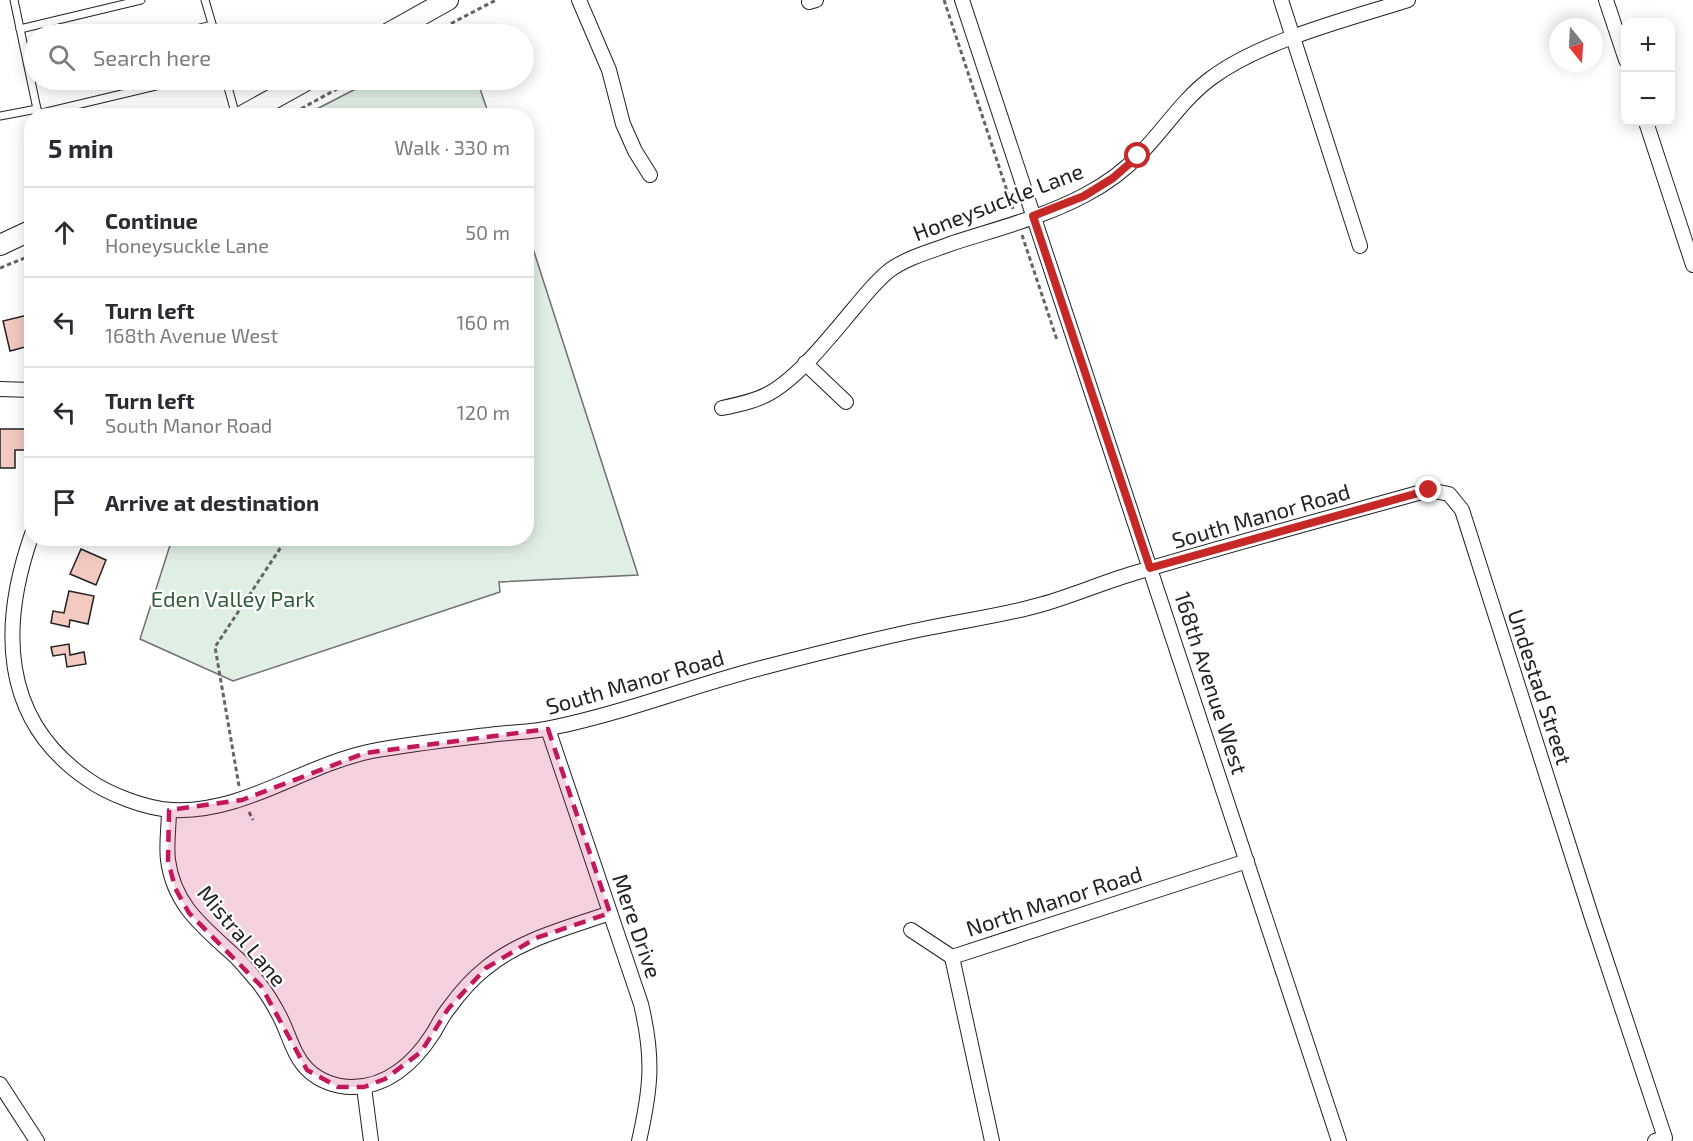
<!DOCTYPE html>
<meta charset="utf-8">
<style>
:root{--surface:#fff;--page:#f7f7f7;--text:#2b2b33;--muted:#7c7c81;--line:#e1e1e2}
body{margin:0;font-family:"Exo 2",sans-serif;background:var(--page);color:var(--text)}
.controls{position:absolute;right:18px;top:18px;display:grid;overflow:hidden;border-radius:12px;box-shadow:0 3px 15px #0003}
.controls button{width:54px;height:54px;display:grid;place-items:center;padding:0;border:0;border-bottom:2px solid var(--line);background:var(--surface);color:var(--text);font:30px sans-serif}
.compass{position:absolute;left:1549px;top:18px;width:54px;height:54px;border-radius:50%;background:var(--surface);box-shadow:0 3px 15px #0003;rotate:162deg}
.stop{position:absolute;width:18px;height:18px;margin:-14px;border:4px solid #c62828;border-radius:50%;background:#fff}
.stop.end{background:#c62828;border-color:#fff;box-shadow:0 2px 6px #0008}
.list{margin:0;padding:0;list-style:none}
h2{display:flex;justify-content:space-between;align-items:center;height:78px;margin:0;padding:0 24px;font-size:26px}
h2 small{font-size:20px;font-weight:400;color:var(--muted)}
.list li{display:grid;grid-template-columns:39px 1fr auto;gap:18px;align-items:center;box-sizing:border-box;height:90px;padding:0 24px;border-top:2px solid var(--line)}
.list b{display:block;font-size:22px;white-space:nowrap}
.list p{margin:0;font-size:20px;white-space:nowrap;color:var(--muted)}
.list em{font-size:20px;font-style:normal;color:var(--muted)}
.icon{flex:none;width:33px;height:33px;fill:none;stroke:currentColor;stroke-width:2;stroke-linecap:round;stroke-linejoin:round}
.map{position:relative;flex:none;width:1693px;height:1141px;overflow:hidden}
.search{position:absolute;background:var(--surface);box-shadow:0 3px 15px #0003;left:24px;top:24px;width:510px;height:66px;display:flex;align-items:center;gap:15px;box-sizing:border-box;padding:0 21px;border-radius:33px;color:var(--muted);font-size:22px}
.panel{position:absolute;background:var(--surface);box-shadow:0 3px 15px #0003;left:24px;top:108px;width:510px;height:438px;border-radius:24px}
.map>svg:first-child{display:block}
.green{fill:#e0efe3;stroke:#6f6f6f;stroke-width:1.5}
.building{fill:#f3c9c0;stroke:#222;stroke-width:1.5}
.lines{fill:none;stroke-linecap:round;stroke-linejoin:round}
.lane-casing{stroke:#222;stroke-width:9}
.street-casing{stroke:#222;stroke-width:16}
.secondary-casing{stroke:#222;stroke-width:22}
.path{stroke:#646464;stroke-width:3;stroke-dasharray:4.5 3;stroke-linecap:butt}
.lane{stroke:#fff;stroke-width:7}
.street{stroke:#fff;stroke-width:14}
.secondary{stroke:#fff;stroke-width:20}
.route{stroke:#c62828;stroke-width:8}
.marked{fill:#c2185b;fill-opacity:0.2;stroke:#c2185b;stroke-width:4.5;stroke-dasharray:12 8;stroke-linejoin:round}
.labels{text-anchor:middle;stroke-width:4.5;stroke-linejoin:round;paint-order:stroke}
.street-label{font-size:22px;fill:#222;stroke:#fff}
.park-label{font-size:22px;fill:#2f5e38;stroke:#fff}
</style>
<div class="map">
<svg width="1693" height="1141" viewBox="0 0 1693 1141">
<rect width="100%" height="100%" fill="#fff"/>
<!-- green -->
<g class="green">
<path d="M373,80H477L489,115H305Z"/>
<path d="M527,230L638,575L499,582L500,592L233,681L140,639L172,539L526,538Z"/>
</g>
<!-- building -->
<g class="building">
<path d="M32,314V336L27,337L29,346L10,351L3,321Z"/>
<path d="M0,429H28V450H15V468H0Z"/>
<path d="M81,549L106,560L96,585L70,574Z"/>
<path d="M69,591L94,596L88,624L70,620L69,627L51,623L53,611L64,613Z"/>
<path d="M69,644L70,655L84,652L86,664L67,667L65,654L53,656L51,647Z"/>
</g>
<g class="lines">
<!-- lane casing -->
<g class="lane-casing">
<g id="lane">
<path d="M14,0L37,109"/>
<path d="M205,0L215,34"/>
<path d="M20,29L141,0"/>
<path d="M175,34L212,25"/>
<path d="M226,80L236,116"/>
<path d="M38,114L181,80"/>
<path d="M0,116L37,109L38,113"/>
</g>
</g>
<!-- street casing -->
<g class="street-casing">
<g id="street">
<path d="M579,0L609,70L623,124L635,151L650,175"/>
<path d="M962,0L1339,1141"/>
<path d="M1281,0L1360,246"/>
<path d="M1606,0L1626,60"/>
<path d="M809,2L816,0"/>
<path d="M1646,122L1693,265"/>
<path d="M805,363L846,402"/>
<path d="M0,389L32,390"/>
<path d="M722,408C737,405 752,402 766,395C798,379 832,334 856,306C866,294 877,280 890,270C908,257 932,251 953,243C996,229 1044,217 1085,195C1104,185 1124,171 1139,155C1164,130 1182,100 1210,79C1260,41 1348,19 1408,0"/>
<path d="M32,534C0,625 0,719 87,779C108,794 146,809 173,810C245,813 303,765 372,751C414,743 455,739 497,734C516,732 536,732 555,727C627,712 694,685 765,667C819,653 873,639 928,628C966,620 1006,615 1043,604C1075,595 1106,581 1138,572C1235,543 1332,517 1429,490L1449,494L1462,510L1591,915L1665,1138L1655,1141"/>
<path d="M548,729L641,1004C654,1058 651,1088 639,1141"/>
<path d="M169,810C169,826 166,844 168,860C174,907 206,929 237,958C244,965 251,974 258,982C266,992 274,1005 280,1017C289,1034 293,1055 307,1069C319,1081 336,1087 352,1087C387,1087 414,1063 432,1035C438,1026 442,1016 449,1008C459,994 472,979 486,968C521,939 568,928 610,913"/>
<path d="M911,930L952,957"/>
<path d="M952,957L1247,861"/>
<path d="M952,957L992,1141"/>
<path d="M0,1084L37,1141"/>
<path d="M364,1087L371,1141"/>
</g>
</g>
<!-- secondary casing -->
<g class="secondary-casing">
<g id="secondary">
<path d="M387,34L448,0"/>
<path d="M242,116L307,80"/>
<path d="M0,245L32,230"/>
</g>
</g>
<!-- path -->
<g class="path">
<path d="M944,0L1013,209"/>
<path d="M431,34L496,0"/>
<path d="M288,116L353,80"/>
<path d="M1022,235L1057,340"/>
<path d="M0,268L32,255"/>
<path d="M239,786L215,647L287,538"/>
<path d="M249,812L253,820"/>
</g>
<!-- lane -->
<use href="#lane" class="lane"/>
<!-- street -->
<use href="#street" class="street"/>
<!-- secondary -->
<use href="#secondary" class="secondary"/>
</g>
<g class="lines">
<!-- route -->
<path class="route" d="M1138,156L1113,178L1084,196L1033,216L1150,568L1429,490"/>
</g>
<!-- marked area -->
<path class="marked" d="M548,729L610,913L536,938L486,968L448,1009L421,1052L385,1079L364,1087H338L307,1070L261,986L189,913L175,888L168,860L169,810L242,800L365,753Z"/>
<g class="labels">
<!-- street labels -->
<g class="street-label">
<text transform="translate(998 202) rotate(-21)" y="8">Honeysuckle Lane</text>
<text transform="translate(1261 516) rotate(-16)" y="8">South Manor Road</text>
<text transform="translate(635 682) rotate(-16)" y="8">South Manor Road</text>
<text transform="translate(1211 683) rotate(72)" y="8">168th Avenue West</text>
<text transform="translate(1540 687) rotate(72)" y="8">Undestad Street</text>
<text transform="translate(1054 901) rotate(-18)" y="8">North Manor Road</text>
<text transform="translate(637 926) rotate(71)" y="8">Mere Drive</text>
<text transform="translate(242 936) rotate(50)" y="8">Mistral Lane</text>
</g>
<!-- park labels -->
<g class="park-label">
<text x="233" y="607">Eden Valley Park</text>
</g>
</g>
</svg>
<div class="controls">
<button>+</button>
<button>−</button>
</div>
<svg class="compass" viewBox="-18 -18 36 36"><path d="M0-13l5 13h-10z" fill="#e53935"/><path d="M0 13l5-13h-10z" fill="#7c7c81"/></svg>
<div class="stop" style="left:1138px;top:156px"></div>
<div class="stop end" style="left:1429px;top:490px"></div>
<div class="search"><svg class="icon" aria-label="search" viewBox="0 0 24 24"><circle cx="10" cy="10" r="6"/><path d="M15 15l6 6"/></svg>Search here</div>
<section class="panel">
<h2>5 min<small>Walk · 330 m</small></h2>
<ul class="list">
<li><svg class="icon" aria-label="ahead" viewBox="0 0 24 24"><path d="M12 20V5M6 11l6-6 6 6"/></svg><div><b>Continue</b><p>Honeysuckle Lane</p></div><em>50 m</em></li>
<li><svg class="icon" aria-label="left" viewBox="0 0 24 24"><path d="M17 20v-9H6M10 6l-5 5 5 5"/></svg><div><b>Turn left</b><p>168th Avenue West</p></div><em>160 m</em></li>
<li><svg class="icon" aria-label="left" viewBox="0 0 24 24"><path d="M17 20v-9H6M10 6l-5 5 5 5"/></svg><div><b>Turn left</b><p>South Manor Road</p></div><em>120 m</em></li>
<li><svg class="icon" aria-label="arrive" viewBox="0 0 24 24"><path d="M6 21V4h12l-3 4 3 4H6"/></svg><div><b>Arrive at destination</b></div></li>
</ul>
</section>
</div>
